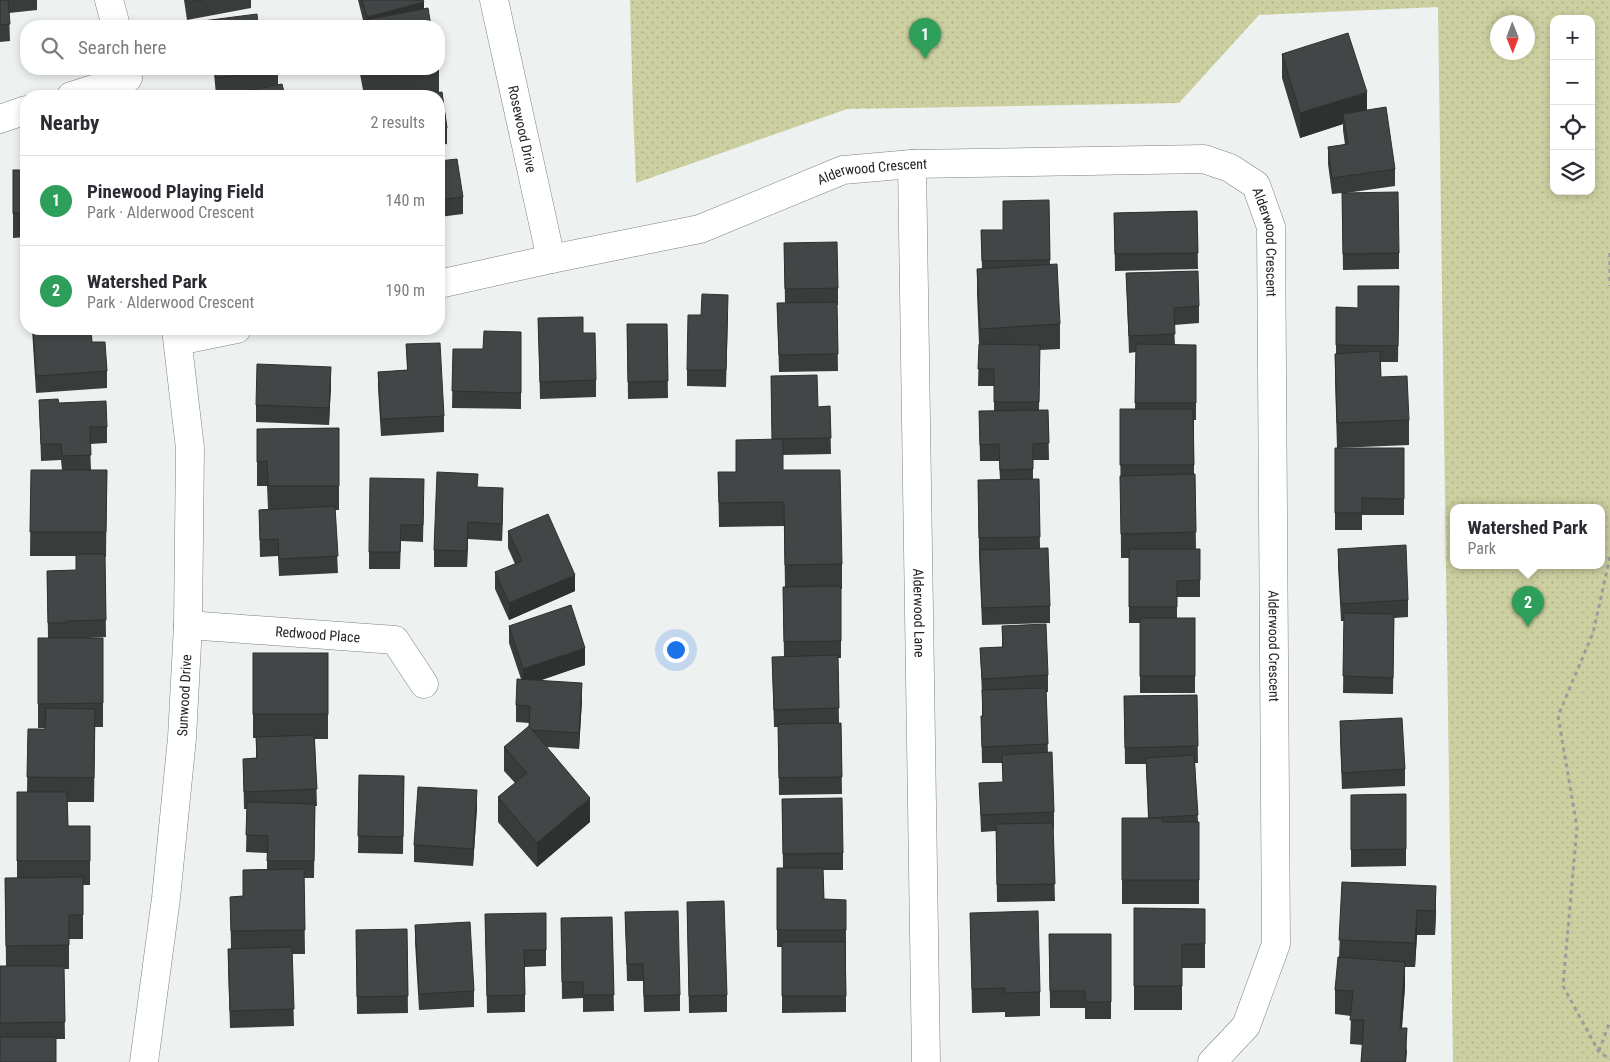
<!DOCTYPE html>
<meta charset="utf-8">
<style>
:root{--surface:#fff;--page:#f2f2f3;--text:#2b2b33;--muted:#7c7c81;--line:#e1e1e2;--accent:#b45309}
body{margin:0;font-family:"Roboto Condensed",sans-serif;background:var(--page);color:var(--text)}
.controls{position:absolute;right:15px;top:15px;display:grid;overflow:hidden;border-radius:10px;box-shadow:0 2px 8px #0003}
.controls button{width:45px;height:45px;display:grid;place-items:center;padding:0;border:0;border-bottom:1px solid var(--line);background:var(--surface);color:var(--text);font:25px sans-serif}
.compass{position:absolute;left:1490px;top:15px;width:45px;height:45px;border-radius:50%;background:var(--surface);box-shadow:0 2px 8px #0003;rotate:179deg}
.you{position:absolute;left:675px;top:649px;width:18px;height:18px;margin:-12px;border:4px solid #fff;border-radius:50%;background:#1a73e8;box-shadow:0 0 0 8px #1a73e833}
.badge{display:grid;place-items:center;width:32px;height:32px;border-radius:50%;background:var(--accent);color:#fff;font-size:16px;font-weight:700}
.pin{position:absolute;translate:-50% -41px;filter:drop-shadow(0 1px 2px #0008)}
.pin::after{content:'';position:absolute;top:26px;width:18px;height:15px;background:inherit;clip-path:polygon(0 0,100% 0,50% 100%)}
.popup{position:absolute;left:1450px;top:504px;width:155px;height:65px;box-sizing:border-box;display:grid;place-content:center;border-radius:10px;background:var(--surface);filter:drop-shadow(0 1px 4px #0005);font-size:16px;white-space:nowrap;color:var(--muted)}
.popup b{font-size:19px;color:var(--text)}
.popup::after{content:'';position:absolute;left:50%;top:100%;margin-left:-10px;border:10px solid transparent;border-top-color:var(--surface)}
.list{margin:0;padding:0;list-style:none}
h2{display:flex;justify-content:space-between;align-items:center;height:65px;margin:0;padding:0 20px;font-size:21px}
h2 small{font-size:16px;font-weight:400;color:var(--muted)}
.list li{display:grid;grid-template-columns:32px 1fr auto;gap:15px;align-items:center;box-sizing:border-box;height:90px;padding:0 20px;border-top:1px solid var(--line)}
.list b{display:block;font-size:19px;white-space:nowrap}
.list p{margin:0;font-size:16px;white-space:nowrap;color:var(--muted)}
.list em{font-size:16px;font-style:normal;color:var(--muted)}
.icon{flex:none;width:28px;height:28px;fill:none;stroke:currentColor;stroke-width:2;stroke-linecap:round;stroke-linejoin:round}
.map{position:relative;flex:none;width:1610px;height:1062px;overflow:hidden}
.search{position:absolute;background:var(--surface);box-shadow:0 2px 8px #0003;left:20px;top:20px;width:425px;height:55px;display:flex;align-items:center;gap:12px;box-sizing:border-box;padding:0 18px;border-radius:20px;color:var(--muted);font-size:19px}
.panel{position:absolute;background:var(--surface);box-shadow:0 2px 8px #0003;left:20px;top:90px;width:425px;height:245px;border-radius:20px}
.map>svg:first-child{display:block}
.park{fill:url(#park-dots);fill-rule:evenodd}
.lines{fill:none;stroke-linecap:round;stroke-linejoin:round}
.minor-casing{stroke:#7f8280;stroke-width:29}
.path{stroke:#9b9d9c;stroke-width:3;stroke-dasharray:4 4;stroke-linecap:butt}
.minor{stroke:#fff;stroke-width:28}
.wall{fill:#3a3c3c}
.shaded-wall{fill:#2f3131}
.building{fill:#434646;stroke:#2f3131}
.labels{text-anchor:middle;stroke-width:5;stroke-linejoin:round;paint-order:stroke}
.street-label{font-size:14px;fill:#232423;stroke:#edf1ef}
</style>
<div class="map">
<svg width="1610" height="1062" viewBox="0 0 1610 1062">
<defs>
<pattern id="park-dots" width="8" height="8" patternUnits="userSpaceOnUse" patternTransform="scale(1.25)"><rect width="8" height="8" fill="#ccd0a0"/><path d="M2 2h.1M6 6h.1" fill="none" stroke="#afb28a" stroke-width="1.8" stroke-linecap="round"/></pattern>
</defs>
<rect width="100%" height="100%" fill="#edf1ef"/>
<!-- park -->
<path class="park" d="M630,0H1610V1062H1453L1438,7L1259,15L1179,103L847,109L636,183L633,112ZM1554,19H1591V191H1554ZM1498,22H1528V52H1498ZM1454,508H1602V566H1454Z"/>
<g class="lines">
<!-- minor casing -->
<g class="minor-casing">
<g id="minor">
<path d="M109,0L116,26"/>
<path id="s1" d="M494,0L551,259"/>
<path d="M71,96L128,78"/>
<path d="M0,119L26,110"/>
<path id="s2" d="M912,164L926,1062"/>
<path id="s3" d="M439,284L551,259L700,229L843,170L912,164L1204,159L1230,168L1256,185L1271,227L1276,944L1246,1026L1212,1062"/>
<path d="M178,341L237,329"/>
<path id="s4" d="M188,625L395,640L424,684"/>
<path id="s5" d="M144,1062L166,898L182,738L188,625L190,448L176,329"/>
</g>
</g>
<!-- path -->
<g class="path">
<path d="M1610,253V286"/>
<path d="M1610,557L1593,633L1558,716L1577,827L1563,986L1599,1052L1610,1059"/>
<path d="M1599,1051L1610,1021"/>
</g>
<!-- minor -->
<use href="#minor" class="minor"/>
</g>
<!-- wall -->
<g class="wall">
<path d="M0,0H37V10L9,13L10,41L0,42Z"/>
<path d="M184,0H251V8L187,20Z"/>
<path d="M358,0H423L424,9L431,26H355V22L363,20Z"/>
<path d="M1282,54L1367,110L1395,169V186L1346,193L1399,253V269L1343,270L1342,193L1332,194L1328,164V147L1345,145L1343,130V124L1300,138L1282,78Z"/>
<path d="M439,66V92L426,94L442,92L447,128V144L439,145V96H384L383,91L364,95L359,69H439Z"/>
<path d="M199,69H278V85L252,90L216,95L214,73L200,74Z"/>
<path d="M439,161L463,197V214L439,217Z"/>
<path d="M13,170H26V237L13,238Z"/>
<path d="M1049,200L1050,265L1060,324V349L1040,350L1039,410H1048L1049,460H1033V479H1039L1040,548L1050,606V623L982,625L979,555L978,480H1000L999,461H980L979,411H994V386H978L979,344L977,294V269H982L981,230H1003Z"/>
<path d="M1197,211L1198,269L1115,271L1114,213Z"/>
<path d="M784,243L838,288V305H837L838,371L779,372L777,303H785Z"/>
<path d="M1126,273L1199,306V323L1174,325L1175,345H1196V420H1194V475L1195,474L1196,549H1200V597H1177V618H1195V693H1140V623H1129V558H1121L1120,409H1135L1136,352L1129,353Z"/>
<path d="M1399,286L1398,362H1381V377L1409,420V445L1337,448L1335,378V354H1336V307L1358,308Z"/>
<path d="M728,312L726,387L687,386V370L701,315Z"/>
<path d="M538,318L583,333L596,380V397L540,399Z"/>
<path d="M627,324H667L668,398L628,399Z"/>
<path d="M32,329H91L92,342L107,371V388L36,393Z"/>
<path d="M521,332V409L452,408L453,349H483Z"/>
<path d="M406,344L444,416V432L381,436L378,388V372L407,370Z"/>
<path d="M771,376L818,407L830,406L831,454L783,455V470L842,564V589H841V658H838L839,723H841L842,794L779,795L778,727H774L772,657H784L783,587H785L784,526L719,527L718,472H736L772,439Z"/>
<path d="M331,384L329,425L256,422V405Z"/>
<path d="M39,400L59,403L107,427V443L90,444L91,470H107L106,557H105L106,637L88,638H103V727H95L94,802H67L68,826H90V885H83V939H69V969H64L65,1039H56L0,1062V966H6L5,878H17V792H27L28,729H45V728H38V638H48L47,571L76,570V556H30L31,470H62L61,460L41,461Z"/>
<path d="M339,428V510H335L338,573L279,576L278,556L260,557L259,510L268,509L267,486H257V429Z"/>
<path d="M1335,448H1404V515H1362V530H1335Z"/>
<path d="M478,487L503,504L502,541L468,539L467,567H434V550Z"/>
<path d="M424,496L423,542L401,541L400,569H369V552Z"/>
<path d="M508,531L575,591L509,620L495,589V572L515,564L508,548Z"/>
<path d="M1338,549L1408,600V617L1394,618L1393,694L1343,693L1344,621H1341L1338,566Z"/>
<path d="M509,626L585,665L539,681L582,700L579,749L547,747L590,822L537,867L498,822V797L515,783L504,771V747L529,726V723L516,722V705L521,679L509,643Z"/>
<path d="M1002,626L1048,675V692H1046L1048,753L1054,812V829H1053L1055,901L997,902L996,831L981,832L979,783L1003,782L1002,763H982L981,716H982V696L980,648L1002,647Z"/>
<path d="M253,653H328V739H315L317,806H315L314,878H304L305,954H292L294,1026L230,1028L228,966V949H231L230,897L243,896V870L267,869V853L246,852L247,809H244L243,759L256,758V738H253Z"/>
<path d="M1197,695L1198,763H1195L1198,822H1199V904H1122V818H1148L1146,764H1125L1124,696Z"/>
<path d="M1340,721L1405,769V786L1342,789L1340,738Z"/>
<path d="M359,775L404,776L403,854L358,853Z"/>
<path d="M1406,794V866L1351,867V795Z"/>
<path d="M782,799L843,853V870H823L824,899L846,900V1012L782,1013V947H777V868H783Z"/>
<path d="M477,807L473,866L414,862V845Z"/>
<path d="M1342,882L1436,910L1435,935H1417L1415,967H1405V986L1402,1028L1407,1052L1406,1062H1361L1363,1045L1350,1044L1351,1016L1335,1014V990L1339,957Z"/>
<path d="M687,902L727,995V1012L689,1013Z"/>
<path d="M1134,908L1205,909V968H1182V1010H1134Z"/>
<path d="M625,912L680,995V1011L644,1012L643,981H627Z"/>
<path d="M970,913L1040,992V1016L1005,1017V1012L972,1013Z"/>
<path d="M485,914L546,950V966L525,967V1012L487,1013Z"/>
<path d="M612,917L614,1011L583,1012V998L562,999L561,918Z"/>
<path d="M415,925L474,991V1007L419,1010L415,942Z"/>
<path d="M407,929L408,1013L357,1014L356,930Z"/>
<path d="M1049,934H1111V1019H1085V1008H1050Z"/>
</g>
<!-- shaded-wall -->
<g class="shaded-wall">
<path d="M424,2V19L367,26V17Z"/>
<path d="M1367,92V117L1343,114V124L1300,138V113Z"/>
<path d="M331,367V384L329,425V408Z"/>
<path d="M503,488V504L502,541V524Z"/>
<path d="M468,522V539L467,567V551Z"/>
<path d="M575,575V591L509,620V603Z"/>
<path d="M585,648V665L523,686V669Z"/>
<path d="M582,683V700L579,749V733Z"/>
<path d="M477,790V807L473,866V849Z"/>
<path d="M590,798V822L537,867V843Z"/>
<path d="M1436,886V910L1435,935V911Z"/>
<path d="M1417,910V935L1415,967V943Z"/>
<path d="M1405,962V986L1400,1052V1028Z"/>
<path d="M1407,1028L1406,1062H1405Z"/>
</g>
<!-- building -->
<g class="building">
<path d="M0,0H8L10,24L0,25Z"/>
<path d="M187,0H203L187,3Z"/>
<path d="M362,0H423L424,2L367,17Z"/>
<path d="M428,8L431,26H355V22Z"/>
<path d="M257,14L258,26H196L195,22Z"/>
<path d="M1348,33L1367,92L1300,113L1282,54Z"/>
<path d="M215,69H278V70L216,78Z"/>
<path d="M384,69H431L385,77Z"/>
<path d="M282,84L285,96H222Z"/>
<path d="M442,92L447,128L439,129V96H410Z"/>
<path d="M1386,107L1395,169L1332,178L1328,147L1348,144L1343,114Z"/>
<path d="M457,159L463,197L439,200V161Z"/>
<rect x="13" y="170" width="13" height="43"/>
<path d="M1398,192L1399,253L1343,254L1342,193Z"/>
<path d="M1049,200L1050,260L982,261L981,230H1003V201Z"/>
<path d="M1197,211L1198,253L1115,254L1114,213Z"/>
<path d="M837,242L838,288L785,289L784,243Z"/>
<path d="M1057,264L1060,324L980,329L977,269Z"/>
<path d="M1198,271L1199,306L1174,308L1175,334L1129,336L1126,273Z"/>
<path d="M1358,286H1399L1398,346L1336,345V307L1358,308Z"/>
<path d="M702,294L728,295L726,370H687L688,315H701Z"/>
<path d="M837,302L838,354L779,355L777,303Z"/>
<path d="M583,317V333H595L596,380L540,382L538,318Z"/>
<path d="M627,324H667L668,381L628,382Z"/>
<path d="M33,329H91L92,342H105L107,371L36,376Z"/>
<path d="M484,331L521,332V393L452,391L453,349H483Z"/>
<path d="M440,343L444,416L381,419L378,372L408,370L406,344Z"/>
<path d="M979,344L1040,345L1039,402H994V369H978Z"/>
<path d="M1136,344L1196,345V403H1135Z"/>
<path d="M1380,351L1381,377L1407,376L1409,420L1337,423L1335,354Z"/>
<path d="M257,364L331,367L329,408L256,405Z"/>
<path d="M817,375L818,407L830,406L831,438L772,439L771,376Z"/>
<path d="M58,399L59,403L106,401L107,427H90L91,455L62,456L61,444H41L39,400Z"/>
<path d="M1120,409H1193L1194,465H1120Z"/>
<path d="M1048,410L1049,443L1033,444V469L1000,470L999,444L980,445L979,411Z"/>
<path d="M339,428V486H268L267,461L257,462V429Z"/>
<path d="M783,439V470H840L842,564L785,565L784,502L719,503L718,472H736V440Z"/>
<path d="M1335,448H1404V499L1362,498V513H1335Z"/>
<path d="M31,470H107L106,532H30Z"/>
<path d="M437,472L478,474L477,487L503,488L502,524L468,522L467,551L434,550Z"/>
<path d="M1195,474L1196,532L1121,534L1120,476Z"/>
<path d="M370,478L424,479L423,525H401L400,552H369Z"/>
<path d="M1039,479L1040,537L979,538L978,480Z"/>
<path d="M335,506L338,556L279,559L278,539L260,540L259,510Z"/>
<path d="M548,514L575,575L509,603L495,572L522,561L508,531Z"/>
<path d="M1406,545L1408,600L1341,604L1338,549Z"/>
<path d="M1048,548L1050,606L982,608L980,550Z"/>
<path d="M1129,549H1200V580L1177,581V607H1129Z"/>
<path d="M76,554H105L106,620L66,621V623H48L47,571L76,570Z"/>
<path d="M841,586V641L784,642L783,587Z"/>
<path d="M571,605L585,648L523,669L509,626Z"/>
<path d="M1344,613L1394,614L1393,678L1343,676Z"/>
<rect x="1140" y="618" width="55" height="58"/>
<path d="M1046,624L1048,675L982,679L980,648L1003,647L1002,626Z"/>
<path d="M38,638H103V703L38,704Z"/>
<rect x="253" y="653" width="75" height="61"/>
<path d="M838,655L839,708L774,710L772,657Z"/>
<path d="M517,679L582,683L579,733L532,730L529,726L530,706L516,705Z"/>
<path d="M1046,688L1048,744L982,747L981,716H983L982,690Z"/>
<path d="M1197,695L1198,746L1125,748L1124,696Z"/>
<path d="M46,708L95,709L94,778L27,777L28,729H45Z"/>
<path d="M1402,718L1405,769L1342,773L1340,721Z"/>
<path d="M841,723L842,777L779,778L778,724Z"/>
<path d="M529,726L590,798L537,843L498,797L527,773L504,747Z"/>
<path d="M314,735L317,789L244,792L243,759L257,758L256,737Z"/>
<path d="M1052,752L1054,812L981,815L979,783L1003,782L1002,755Z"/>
<path d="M1194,755L1198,815L1149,818L1146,758Z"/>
<path d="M359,775L404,776L403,837L358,836Z"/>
<path d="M418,787L477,790L473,849L414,845Z"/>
<path d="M17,792H67L68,826H90V861H17Z"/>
<path d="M1406,794V849L1351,850V795Z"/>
<path d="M842,798L843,853L783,854L782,799Z"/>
<path d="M247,802L315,804L314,861H267L268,836L246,835Z"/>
<path d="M1122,818H1162V822H1199V880H1122Z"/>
<path d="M1053,823L1055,884L997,885L996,824Z"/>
<path d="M777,868H823L824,899L846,900V930H777Z"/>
<path d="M304,869L305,930L231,931L230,897L243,896V870Z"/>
<path d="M83,877V915H69V945L6,946L5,878Z"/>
<path d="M1342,882L1436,886L1435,911L1417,910L1415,943L1339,940Z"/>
<path d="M724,901L727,995L689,996L687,902Z"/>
<path d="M1134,908L1205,909V944H1182V986H1134Z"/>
<path d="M678,911L680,995L644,996L643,964H627L625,912Z"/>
<path d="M1038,911L1040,992L1005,993V988L972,989L970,913Z"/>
<path d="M546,913V950H524L525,995L487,996L485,914Z"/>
<path d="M612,917L614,995H583V982H562L561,918Z"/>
<path d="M470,922L474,991L419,994L415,925Z"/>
<path d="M407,929L408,996L357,997L356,930Z"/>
<path d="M1049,934H1111V1002H1085V991H1050Z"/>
<path d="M782,942H845L846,996H782Z"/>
<path d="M292,947L294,1009L230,1011L228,949Z"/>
<path d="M1338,957L1405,962L1400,1028H1407L1405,1062H1361L1364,1020H1350L1353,991L1335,990Z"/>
<path d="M0,966H64L65,1022L0,1023Z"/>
<rect x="0" y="1037" width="56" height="25"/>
</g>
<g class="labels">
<!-- street labels -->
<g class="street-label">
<text dy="5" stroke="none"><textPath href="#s1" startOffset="132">Rosewood Drive</textPath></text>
<text dy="5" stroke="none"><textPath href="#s3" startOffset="450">Alderwood Crescent</textPath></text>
<text dy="5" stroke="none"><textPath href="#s3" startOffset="900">Alderwood Crescent</textPath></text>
<text dy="5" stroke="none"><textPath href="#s2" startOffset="449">Alderwood Lane</textPath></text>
<text dy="5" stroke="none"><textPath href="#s4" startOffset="130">Redwood Place</textPath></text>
<text dy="5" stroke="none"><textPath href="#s3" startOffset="1305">Alderwood Crescent</textPath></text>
<text dy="5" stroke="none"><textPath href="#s5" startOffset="369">Sunwood Drive</textPath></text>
</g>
</g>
</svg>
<div class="controls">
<button>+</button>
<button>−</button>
<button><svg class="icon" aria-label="locate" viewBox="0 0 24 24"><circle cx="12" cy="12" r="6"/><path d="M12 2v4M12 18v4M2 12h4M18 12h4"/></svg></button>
<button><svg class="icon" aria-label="layers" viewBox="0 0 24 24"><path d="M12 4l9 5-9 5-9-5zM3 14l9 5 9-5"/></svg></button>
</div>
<svg class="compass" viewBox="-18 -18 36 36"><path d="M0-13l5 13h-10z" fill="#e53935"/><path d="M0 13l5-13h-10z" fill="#7c7c81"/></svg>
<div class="you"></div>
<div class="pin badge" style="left:925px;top:59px;background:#2e9e5b">1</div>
<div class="pin badge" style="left:1528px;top:627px;background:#2e9e5b">2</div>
<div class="popup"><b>Watershed Park</b>Park</div>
<div class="search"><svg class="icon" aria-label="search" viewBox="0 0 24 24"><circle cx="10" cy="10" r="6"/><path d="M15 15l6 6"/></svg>Search here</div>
<section class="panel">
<h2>Nearby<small>2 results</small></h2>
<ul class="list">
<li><span class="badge" style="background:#2e9e5b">1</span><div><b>Pinewood Playing Field</b><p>Park · Alderwood Crescent</p></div><em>140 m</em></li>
<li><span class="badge" style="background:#2e9e5b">2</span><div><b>Watershed Park</b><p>Park · Alderwood Crescent</p></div><em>190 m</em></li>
</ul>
</section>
</div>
